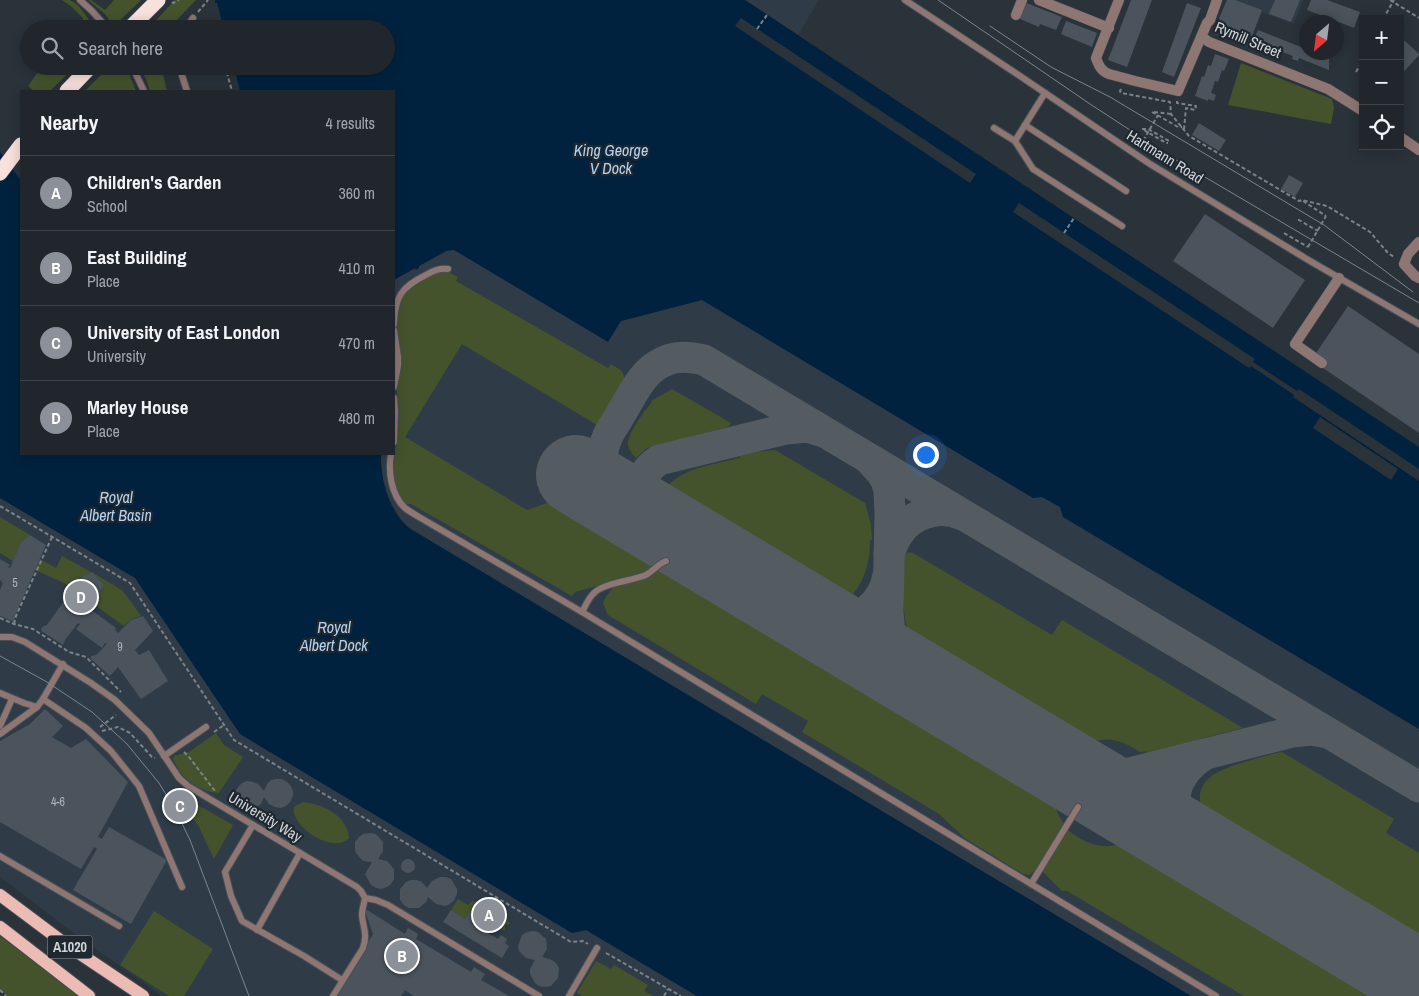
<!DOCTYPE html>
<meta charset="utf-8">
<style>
:root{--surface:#20262c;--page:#2d3238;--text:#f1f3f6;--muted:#a2a5a9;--line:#3d4348;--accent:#8c9099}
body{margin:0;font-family:"Archivo Narrow",sans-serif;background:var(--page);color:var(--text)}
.controls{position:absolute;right:15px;top:15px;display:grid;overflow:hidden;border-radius:0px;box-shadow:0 2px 12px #0003}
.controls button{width:45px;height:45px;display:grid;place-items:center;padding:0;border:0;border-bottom:1px solid var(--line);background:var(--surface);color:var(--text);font:25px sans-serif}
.compass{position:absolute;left:1299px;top:15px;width:45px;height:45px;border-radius:50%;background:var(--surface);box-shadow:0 2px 12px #0003;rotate:208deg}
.you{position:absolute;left:925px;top:454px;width:18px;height:18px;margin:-12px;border:4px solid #fff;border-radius:50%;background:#1a73e8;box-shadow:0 0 0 8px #1a73e833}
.badge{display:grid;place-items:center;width:32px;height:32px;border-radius:50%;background:var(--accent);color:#fff;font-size:16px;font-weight:700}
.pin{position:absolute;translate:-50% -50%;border:2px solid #fff;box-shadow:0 1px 5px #0006}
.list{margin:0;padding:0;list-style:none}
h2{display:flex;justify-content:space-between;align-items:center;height:65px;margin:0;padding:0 20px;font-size:21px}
h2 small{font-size:16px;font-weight:400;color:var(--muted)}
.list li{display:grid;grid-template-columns:32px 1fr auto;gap:15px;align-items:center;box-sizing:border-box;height:75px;padding:0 20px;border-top:1px solid var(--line)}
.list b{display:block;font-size:19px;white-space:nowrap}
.list p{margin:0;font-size:16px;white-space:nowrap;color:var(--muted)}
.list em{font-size:16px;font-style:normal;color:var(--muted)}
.icon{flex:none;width:28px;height:28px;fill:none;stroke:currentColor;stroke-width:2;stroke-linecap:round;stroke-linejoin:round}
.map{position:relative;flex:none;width:1419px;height:996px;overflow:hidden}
.search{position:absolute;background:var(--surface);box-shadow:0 2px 12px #0003;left:20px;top:20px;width:375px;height:55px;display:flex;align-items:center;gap:12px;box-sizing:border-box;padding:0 18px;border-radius:28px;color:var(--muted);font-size:19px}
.panel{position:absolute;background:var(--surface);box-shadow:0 2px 12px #0003;left:20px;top:90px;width:375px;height:365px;border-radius:0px}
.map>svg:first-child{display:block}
.built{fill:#2f3c48}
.green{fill:#44532c}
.water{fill:#00223f}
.pier{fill:#2a323a}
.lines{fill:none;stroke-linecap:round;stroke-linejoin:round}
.taxiway{stroke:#545c62;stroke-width:31}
.runway{stroke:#545c62;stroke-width:80}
.building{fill:#4b545c}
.lane-casing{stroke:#484f57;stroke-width:8}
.street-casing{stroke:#484f57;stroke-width:11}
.primary-casing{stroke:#484f57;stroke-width:14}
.highway-casing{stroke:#484f57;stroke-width:16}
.path{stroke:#7b8288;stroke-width:2;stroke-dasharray:4 2.5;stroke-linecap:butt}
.lane{stroke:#8e7673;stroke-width:6}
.street{stroke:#8e7673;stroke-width:10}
.primary{stroke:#ebbbb4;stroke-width:12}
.highway{stroke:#f8e0dc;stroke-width:15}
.tram{stroke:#7e858b;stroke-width:1}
.path-bridge{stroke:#7b8288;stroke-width:2;stroke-dasharray:4 2.5;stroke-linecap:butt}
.labels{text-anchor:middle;stroke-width:4.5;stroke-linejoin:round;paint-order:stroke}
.number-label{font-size:12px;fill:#aeb4ba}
.shield{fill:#20282f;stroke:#9aa0a6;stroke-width:1}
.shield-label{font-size:14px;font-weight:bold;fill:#cfd4d9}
.street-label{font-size:15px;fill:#cfd4d9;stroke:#20282f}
.water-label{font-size:16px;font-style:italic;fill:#b3d4f5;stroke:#20282f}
</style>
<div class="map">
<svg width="1419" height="996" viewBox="0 0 1419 996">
<rect width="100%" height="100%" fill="#2a323a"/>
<!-- built -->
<g class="built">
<path d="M745,0H819L798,35Z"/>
<path d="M1227,0H1303L1294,24L1262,12L1248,47L1213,34Z"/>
<path d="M449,250H454L621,321L702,300L1033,498L1042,497L1060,507L1063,517L1419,729V996H1191L409,528L401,519L389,499L383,480L381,460V454H394V280Z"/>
<path d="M0,498L135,578L240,734L572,933L586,930L697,996H162L79,937L0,877Z"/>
</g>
<!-- green -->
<g class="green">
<path d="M62,0H70L78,5L96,29H74L82,23L83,18L72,7Z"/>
<path d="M88,0H91L105,10L114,0H141L114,26L105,14Z"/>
<path d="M175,0H196L168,29H148Z"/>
<path d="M1241,63L1332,99L1334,108L1331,124L1228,105Z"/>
<path d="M40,66H75L50,91H34L28,86L38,72Z"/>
<path d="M110,66H126L136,91H85Z"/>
<path d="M139,66H161L167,91H150L146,79Z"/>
<path d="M443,272H448L458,277L456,281L608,368L611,364L622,371L625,379L597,425L462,344L405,437L527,510L553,501L655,561L649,569L638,575L575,592L572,596L411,504H407C396,496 393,479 392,466C391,457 396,449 397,440C398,424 396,407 397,391C397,382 400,373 400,364C399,343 393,321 401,300C406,286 429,273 443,272Z"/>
<path d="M672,389L731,423L728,427L647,448L636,458C633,455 629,450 628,445C627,434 645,410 652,402L651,401Z"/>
<path d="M775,450L865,503L871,524L872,540H870C870,560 866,578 853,594L855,595L847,600L665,490C679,468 716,464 740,458V456L758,452Z"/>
<path d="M0,517L30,535L21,542L13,561L0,553Z"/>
<path d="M909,552L913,553L1052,635L1062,620L1243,728L1147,753L1146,751L1140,752C1123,740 1107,735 1086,744L917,643C913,639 910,636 908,630C901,612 904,579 904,559L905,555Z"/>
<path d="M62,556L91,572L81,577L72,588L62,582L35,570L40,559L56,568Z"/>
<path d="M662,565L1054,799L1057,812L1064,825L1035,871L1029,875L1023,874L966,839L939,814L802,732L808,721L762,694L756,704L608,615L603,603L607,595L614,587L648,578L654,574Z"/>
<path d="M92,572L123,591L141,616L131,619L124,626L92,603L104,585Z"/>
<path d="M216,733L224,745L243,757L219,793C207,793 192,785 183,776C179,771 176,765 173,759L174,756L189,752Z"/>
<path d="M1282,752L1394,819L1386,833L1419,853V944L1203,814C1191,782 1215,771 1241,763C1254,759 1268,755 1282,752Z"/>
<path d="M175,792L233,825L214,859L198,825L174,795Z"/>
<path d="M303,802C322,804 347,815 349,838C334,855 290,827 294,807Z"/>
<path d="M1068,830C1084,844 1105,851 1126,842L1383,996H1244L1067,891H1062L1042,871Z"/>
<path d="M458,899L468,905L472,901C487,902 501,910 510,924L505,925V930C490,931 482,919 470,911L465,919L451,910Z"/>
<path d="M154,911L213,949L184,996H169L120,965Z"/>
<path d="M0,936L79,996H7L0,989Z"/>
<path d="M596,961L611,969L614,965L648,985L644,991L653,996H582L577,993Z"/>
</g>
<!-- water -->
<g class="water">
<path d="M215,0H745L1419,447V729L1063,517L1060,507L1042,497L1033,498L702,300L621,321L608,342L454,250L446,251L419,266V268L416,270L415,268L394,280V91H240L234,66H386V29H224L217,3H215Z"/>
<path d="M0,152L21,181V454H381C380,478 389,512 409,528L1191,996H697L586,930L572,933L240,734L135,578L0,498Z"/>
</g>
<!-- pier -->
<g class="pier">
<path d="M741,18L976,174L970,183L735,26Z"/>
<path d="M1019,203L1255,359L1253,362L1297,391L1299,389L1419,469V481L1293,397L1294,395L1251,366L1249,368L1013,212Z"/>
<path d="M1320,417L1398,469L1391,480L1313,428Z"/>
</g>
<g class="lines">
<!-- taxiway -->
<g class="taxiway">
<path d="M870,460L880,471L886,480L889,491L890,512L888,613L890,633L897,652L902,661L925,685"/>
<path d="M628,506C615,495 604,483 602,465C602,456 603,447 607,438C610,430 616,423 620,415C632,396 641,372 663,362C676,355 690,357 704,360L1419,787"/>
<path d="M654,522C635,501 634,477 659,460L786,429L807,427L820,431"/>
<path d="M889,554C892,547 894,539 899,533C912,513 940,505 962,515"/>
<path d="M809,615C817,617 825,620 832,621C860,623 884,602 888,575"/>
<path d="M1067,769C1085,777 1095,779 1114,777L1204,754"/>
<path d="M1191,843C1187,838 1183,833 1180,827C1167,796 1179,770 1206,754L1292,732L1311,730L1328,733"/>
</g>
<!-- runway -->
<path class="runway" d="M576,475L1419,980"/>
</g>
<!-- building -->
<g class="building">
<path d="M1131,0H1152L1127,67L1108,60Z"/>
<path d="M1227,0H1235L1262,10L1252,36L1217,23Z"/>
<path d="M1275,0H1300L1291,22L1269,14Z"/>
<path d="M1311,0H1327L1360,12L1354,28L1307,10Z"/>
<path d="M1024,2L1062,17L1056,30L1040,24L1039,27L1018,18Z"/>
<path d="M1187,3L1201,8L1174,77L1162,72Z"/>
<path d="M1066,21L1097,33L1092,47L1061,34Z"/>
<path d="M1258,30L1306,49V52H1317L1329,58V70L1299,58L1298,61L1292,59L1293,56L1253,41Z"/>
<path d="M1404,40L1419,54V55L1400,76V41L1402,42Z"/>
<path d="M1215,54L1229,59L1224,71L1222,70L1218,82L1215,81L1211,93L1216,95L1214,101L1208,99V101L1195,96L1202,76L1204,77L1208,65L1211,66Z"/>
<path d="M1199,123L1226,140L1219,151L1192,135Z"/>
<path d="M1289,175L1303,183L1295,197L1281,189Z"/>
<path d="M1205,214L1305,280L1273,328L1173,261Z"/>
<path d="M1348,306L1419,354V433L1320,366L1316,353Z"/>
<path d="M30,535L46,545L15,616L14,622L0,616V590L3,583L0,580V559L10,565L8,567L10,568L21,542Z"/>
<path d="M92,572L104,585L87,610L89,612L90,609L116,628L115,630L118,633L131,620L143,616L153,631L135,650L139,655L149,650L168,681L141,699L118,667L110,676L91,659V656L96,655L107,644L105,643L102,648L76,629L80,624L78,623L65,640L63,645L43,632L41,630L42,627L47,625L81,577Z"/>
<path d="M45,709L63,726L52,737L71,748L86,739L128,782L98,837L102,839L109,827L167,860L131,924L73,890L97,849L94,847L81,869L0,822V741L30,724Z"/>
<path d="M276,779H282L287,782L291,786L293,791V796L290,802L286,806L281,808L275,807L269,804L264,797L261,804L252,810L241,808L236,803L235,797V792L238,787L242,783L247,781L253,782L258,784L264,791L267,784L271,780Z"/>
<path d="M370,833L376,834L383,842V851L378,859L387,861L394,869V879L391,884L387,887L381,889L376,888L371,885L365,874L372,862L363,861L356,853L355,848V842L359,837L363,834Z"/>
<circle cx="408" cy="866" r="7"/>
<path d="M440,877H446L451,879L457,889V894L454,900L450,904L445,906L436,904L428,897L426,902L419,908H409L404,905L400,900V889L406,882L411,880H416L422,882L427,888L432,881Z"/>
<path d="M364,908L405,934L408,928L418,934L416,939L471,972L474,967L485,974L481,980L509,996H414L405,990L401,996H336L373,934Z"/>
<path d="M451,910L465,919L470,911L477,916L472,924L498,939L501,935L507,939L505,943L509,946L502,958L443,922Z"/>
<path d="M533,931L538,932L546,939L547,949L542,957L552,960L556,963L559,968L558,978L551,986L545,987L539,986L535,983L530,974V969L535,960L526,958L519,951L518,946L522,935L527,932Z"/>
</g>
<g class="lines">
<!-- lane casing -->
<g class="lane-casing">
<g id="lane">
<path d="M80,0L92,11L108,29"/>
<path d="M905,0L1020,76L1150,164L1310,261L1419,324"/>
<path d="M185,29L193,18"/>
<path d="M132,66L144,91"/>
<path d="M179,66L187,91"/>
<path d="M1025,125L1126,191"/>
<path d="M994,128L1015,141L1045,93"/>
<path d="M1015,141L1033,169L1122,226"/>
<path d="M394,324C395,297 401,287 426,275C433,271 439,268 448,269"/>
<path d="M394,330L398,357V366L394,387"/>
<path d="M394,398L395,411L394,442"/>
<path d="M391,454C388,471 391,495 405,508C409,511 414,514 419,517L582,612L1216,996"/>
<path d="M582,612C585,607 588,599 593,594C602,583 632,581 646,575C654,570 658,564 666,561"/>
<path d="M0,637H12L25,642L91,683L115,700L149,733L179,778L188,786L357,887L361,891L365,898L376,900L388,905L539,996"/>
<path d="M0,693L24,703L37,707L43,699L86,728L111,751L139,786L182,887"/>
<path d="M43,699L63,664"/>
<path d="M0,726L12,699"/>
<path d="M0,734L37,707"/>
<path d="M164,756L206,727"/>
<path d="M253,825L225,872L231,896L242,921L304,956L342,980"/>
<path d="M0,856L119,926"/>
<path d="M1031,884L1078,807"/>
<path d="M257,930L300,853"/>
<path d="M333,996L363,948C368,933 363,929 362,915C362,909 364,904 365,898"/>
<path d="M569,996L597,948"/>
</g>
</g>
<!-- street casing -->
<g class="street-casing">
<g id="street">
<path d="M1039,0L1109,28"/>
<path d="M1119,0L1096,58C1099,66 1101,71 1109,74L1135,81L1178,91L1207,23L1210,20L1217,0"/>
<path d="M1016,15L1022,0"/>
<path d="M1202,37L1209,42L1328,89L1363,111"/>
<path d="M1400,137L1419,150"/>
<path d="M1419,242L1408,254L1404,264L1415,276L1419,278"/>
<path d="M1322,363L1295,344L1339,278"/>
</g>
</g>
<!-- primary casing -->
<g class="primary-casing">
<g id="primary">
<path d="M0,895L64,943L143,996"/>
<path d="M0,927L89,996"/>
</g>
</g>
<!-- highway casing -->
<g class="highway-casing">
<g id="highway">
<path d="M129,29L158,0"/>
<path d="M67,91L91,66"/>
<path d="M0,173L21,145"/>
</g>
</g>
<!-- path -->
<g class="path">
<path d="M1390,0L1419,18"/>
<path d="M172,2L173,3L179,0"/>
<path d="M198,12L208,0"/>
<path d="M1383,19L1394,0"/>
<path d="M757,29L767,15"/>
<path d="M225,66L232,91"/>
<path d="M1356,72L1363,60"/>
<path d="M1121,89L1120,91L1121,93L1170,102L1171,114L1189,136L1299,201L1302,200L1327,206L1370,232L1388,253L1394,257"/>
<path d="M1177,101V103L1196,106L1195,110L1186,108L1184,129"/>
<path d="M1152,112L1178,127H1182"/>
<path d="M1154,112L1171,114"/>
<path d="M1142,129H1148L1169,141"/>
<path d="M1144,130L1166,143H1168"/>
<path d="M1303,201L1326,216"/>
<path d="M1298,220H1299L1318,231"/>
<path d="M1064,233L1074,218"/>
<path d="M1284,233L1308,247"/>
<path d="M0,506L130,583L234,740L571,942L583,941L588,944"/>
<path d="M0,618L14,624L33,629L69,652L86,657L121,692"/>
<path d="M14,624L16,616L52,537"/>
<path d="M100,727L116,715"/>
<path d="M102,731L118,727L130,733L152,757L155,758"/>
<path d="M214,732L224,725"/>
<path d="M184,752L189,757L215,791"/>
<path d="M606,953L681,996"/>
<path d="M0,990L6,996"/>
<path d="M664,996L668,989"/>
</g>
<!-- lane -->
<use href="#lane" class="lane"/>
<!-- street -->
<use href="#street" class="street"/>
<!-- primary -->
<use href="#primary" class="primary"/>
<!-- highway -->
<use href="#highway" class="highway"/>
<!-- tram -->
<g class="tram">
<path d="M938,0L1090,104L1176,160L1419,303"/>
<path d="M990,26L1051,67L1110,97L1324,225L1413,292"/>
<path d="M0,656L47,682L92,712L127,744L159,783L175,809L190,840L249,996"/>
</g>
<!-- path-bridge -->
<g class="path-bridge">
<path d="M1140,146L1158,115"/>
<path d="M1308,247L1326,216"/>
</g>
</g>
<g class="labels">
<!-- number labels -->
<g class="number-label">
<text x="15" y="587">5</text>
<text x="120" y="651">9</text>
<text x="58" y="806">4-6</text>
</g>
<!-- shield labels -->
<rect class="shield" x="47.5" y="935.5" width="45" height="23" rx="4"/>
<g class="shield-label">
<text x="70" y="952">A1020</text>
</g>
<!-- street labels -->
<g class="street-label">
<text transform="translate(1248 40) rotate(23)" y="5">Rymill Street</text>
<text transform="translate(1165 157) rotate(32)" y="5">Hartmann Road</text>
<text transform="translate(265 817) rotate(31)" y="5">University Way</text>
</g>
<!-- water labels -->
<g class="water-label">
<text x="611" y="156">King George<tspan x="611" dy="18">V Dock</tspan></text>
<text x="116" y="503">Royal<tspan x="116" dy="18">Albert Basin</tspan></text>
<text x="334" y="633">Royal<tspan x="334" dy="18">Albert Dock</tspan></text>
</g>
</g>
</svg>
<div class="controls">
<button>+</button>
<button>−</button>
<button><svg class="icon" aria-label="locate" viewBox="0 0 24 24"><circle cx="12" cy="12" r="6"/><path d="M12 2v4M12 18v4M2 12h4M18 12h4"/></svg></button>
</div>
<svg class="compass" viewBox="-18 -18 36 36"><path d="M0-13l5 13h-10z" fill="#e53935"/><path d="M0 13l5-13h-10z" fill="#a2a5a9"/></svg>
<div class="you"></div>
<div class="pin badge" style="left:489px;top:915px">A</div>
<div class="pin badge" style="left:402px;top:956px">B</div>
<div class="pin badge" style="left:180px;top:806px">C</div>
<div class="pin badge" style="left:81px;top:597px">D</div>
<div class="search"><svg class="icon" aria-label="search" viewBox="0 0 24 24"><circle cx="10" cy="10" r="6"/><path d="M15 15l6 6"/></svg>Search here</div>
<section class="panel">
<h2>Nearby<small>4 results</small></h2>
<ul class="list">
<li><span class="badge">A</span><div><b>Children's Garden</b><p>School</p></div><em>360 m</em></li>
<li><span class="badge">B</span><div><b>East Building</b><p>Place</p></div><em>410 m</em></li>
<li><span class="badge">C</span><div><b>University of East London</b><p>University</p></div><em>470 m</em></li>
<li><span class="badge">D</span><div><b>Marley House</b><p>Place</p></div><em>480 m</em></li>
</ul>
</section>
</div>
